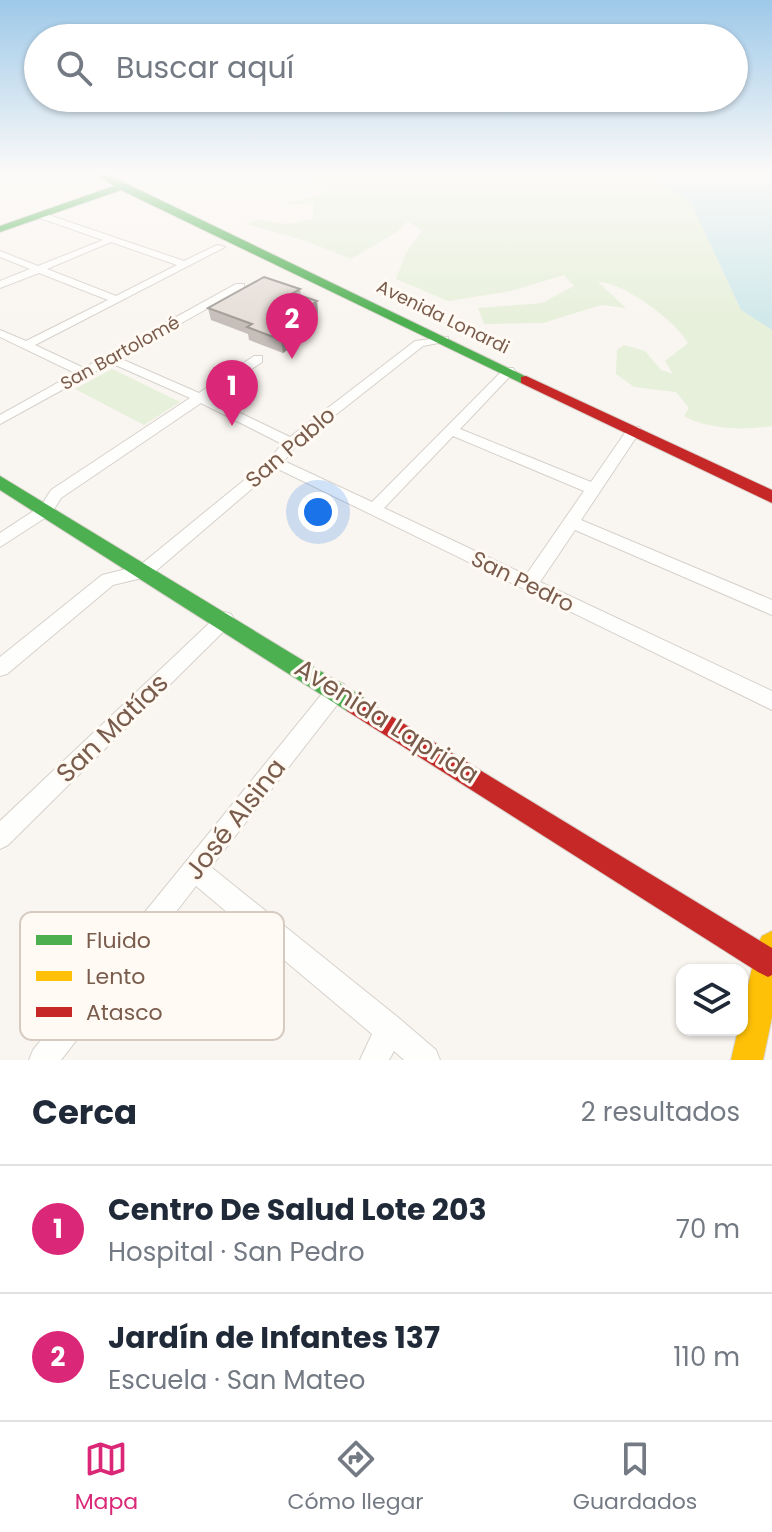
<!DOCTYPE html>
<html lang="es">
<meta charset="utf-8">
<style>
:root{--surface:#fff;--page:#f2f2f3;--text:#1f2937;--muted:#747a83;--line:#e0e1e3;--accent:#db2777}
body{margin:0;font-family:Poppins,sans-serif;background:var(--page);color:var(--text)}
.controls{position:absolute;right:24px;bottom:24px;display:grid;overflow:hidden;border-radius:16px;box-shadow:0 2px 6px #0004}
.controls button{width:72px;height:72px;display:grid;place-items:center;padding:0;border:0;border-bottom:2px solid var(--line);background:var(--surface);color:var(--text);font:40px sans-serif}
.you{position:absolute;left:318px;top:512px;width:28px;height:28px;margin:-20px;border:6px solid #fff;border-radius:50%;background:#1a73e8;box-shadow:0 0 0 12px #1a73e833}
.badge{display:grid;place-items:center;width:52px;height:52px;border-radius:50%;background:var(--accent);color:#fff;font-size:26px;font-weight:700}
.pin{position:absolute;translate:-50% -66px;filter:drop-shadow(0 2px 4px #0008)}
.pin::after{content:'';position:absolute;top:42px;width:28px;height:24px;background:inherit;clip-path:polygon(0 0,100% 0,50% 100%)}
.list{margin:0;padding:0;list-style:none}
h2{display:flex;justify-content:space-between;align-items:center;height:104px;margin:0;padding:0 32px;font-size:34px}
h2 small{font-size:26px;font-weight:400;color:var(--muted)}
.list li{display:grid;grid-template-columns:52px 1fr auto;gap:24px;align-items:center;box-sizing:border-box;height:128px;padding:0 32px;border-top:2px solid var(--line)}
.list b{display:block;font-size:30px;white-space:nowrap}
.list p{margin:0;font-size:26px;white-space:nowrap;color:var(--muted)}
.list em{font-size:26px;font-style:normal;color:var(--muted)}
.icon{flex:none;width:44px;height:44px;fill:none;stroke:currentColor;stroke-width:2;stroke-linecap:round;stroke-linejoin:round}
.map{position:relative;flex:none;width:772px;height:1060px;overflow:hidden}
.search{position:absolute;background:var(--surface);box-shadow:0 2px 6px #0004;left:24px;right:24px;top:24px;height:88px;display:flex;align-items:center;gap:20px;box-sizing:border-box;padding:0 28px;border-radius:44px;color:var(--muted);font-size:30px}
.sheet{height:360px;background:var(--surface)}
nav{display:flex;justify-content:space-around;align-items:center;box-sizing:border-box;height:112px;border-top:2px solid var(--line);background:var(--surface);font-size:22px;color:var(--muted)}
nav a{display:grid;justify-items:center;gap:4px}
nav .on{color:var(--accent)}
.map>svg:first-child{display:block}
.green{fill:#e7f0db}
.water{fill:#d0e8ea}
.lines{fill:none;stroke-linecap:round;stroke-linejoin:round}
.street-casing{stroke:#d7d1cb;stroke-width:2}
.fast-casing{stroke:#d9d2cb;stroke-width:2}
.slow-casing{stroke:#d9d2cb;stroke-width:2}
.jam-casing{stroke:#d9d2cb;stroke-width:2}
.street{fill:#fefefd;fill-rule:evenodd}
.fast{fill:#4caf50;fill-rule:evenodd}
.slow{fill:#ffc107;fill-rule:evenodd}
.jam{fill:#c62828;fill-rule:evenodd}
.wall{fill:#c6bfb9}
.shaded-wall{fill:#a19b96}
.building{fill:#e6ded7;stroke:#a19b96;stroke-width:2}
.labels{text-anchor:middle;stroke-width:6;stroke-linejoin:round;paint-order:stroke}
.far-street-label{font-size:18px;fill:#7a5c4d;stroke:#fffaf3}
.street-label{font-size:22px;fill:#7a5c4d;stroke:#fffaf3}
.near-street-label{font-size:26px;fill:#7a5c4d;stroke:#fffaf3}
.key{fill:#fffaf3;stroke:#d7cbc1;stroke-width:2}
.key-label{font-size:22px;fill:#7a5c4d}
</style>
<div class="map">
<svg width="772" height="1060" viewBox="0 0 772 1060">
<rect width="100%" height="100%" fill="#f9f5f0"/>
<!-- green -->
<g class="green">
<path d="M318,173H646L691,203L741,310L772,330V426C743,430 710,430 684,416L689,408L676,392L634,387L616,374L617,350L624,345L645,351L661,370L673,374L665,361L688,343C676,321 623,282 598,282L626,308L601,305L543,323L484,324L478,308L542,303L574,286L564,275L511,291L448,301L396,279L406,253L422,231L408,221L397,232L351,259L306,241L246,224L259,220L287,224L313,219V203L280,205L328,192L303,185L329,177Z"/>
<path d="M112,369L180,402L144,425L75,389Z"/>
</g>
<!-- water -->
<g class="water">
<path d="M121,173H201C170,183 152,192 121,173Z"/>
<path d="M646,173H772V330L741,310L691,203Z"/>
</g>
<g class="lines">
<!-- street casing -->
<g class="street-casing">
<g id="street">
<path d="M40,212L184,261L217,245L225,247L35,345L84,368L236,284H244V288L119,358L199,393L254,356H262V362L209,398L290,437L415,341L448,337V341L423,346L296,446L284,461L372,502L505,368H513L515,371L460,429L591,482L629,427H639L641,430L581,520L772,600V615L575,530L540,582L772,691V710L276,468L150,576L113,585L7,674L0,676V657L102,575L139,566L270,459L282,444L201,403L61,498L51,514L0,547V533L41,506L51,490L190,398L111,363L0,424V415L75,373L0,337V330L26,341L108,300L39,273L0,288V281L30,269L0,257V251L38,266L103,240L37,217V213ZM111,242L177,265L116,296L47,269ZM453,436L584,491L526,575L384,508Z"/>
<path d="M225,612L231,614L234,619L231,624L8,845L0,849V821L219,614Z"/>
<path d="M337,681L344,684L347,690L344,696L211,867L400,1019L436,1050L440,1060H404L394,1051L389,1060H360L372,1034L196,886L61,1060H29L33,1050L330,684Z"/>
</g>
</g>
<!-- fast casing -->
<g class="fast-casing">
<g id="fast">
<path d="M94,173H104L533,380L531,383H521L121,190L0,232V226L114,186Z"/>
<path d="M0,476L363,697L366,704L363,711L355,714L347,711L0,490Z"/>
</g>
</g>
<!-- slow casing -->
<g class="slow-casing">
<path id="slow" d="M772,931V1017L763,1060H731L738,1030H742V1012L757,946L762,936Z"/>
</g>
<!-- jam casing -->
<g class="jam-casing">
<g id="jam">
<path d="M526,376L772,490V503L521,383V377Z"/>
<path d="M355,694L772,948V975L768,977L758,972L347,711L344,704L347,697Z"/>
</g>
</g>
<!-- street -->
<use href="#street" class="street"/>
<!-- fast -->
<use href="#fast" class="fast"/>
<!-- slow -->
<use href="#slow" class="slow"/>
<!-- jam -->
<use href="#jam" class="jam"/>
</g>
<!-- wall -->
<path class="wall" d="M300,289L301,295L317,301L318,313L303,323L306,324L307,336L283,353L249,340L248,334L211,320L208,308Z"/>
<!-- shaded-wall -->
<g class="shaded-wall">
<path d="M317,301L318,313L291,330L289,318Z"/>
<path d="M306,324L307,336L283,353L281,340Z"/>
</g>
<!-- building -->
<path class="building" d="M264,277L300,289L293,293L317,301L289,318L306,324L281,340L247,327L252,324L208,308Z"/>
<!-- sky -->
<linearGradient id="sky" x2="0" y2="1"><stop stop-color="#9ec9e9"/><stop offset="0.54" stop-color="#fcfaf8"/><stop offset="1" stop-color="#fcfaf8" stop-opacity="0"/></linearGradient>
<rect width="772" height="321" fill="url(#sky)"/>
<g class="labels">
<!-- far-street labels -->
<g class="far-street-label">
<text transform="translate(443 317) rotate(26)" y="6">Avenida Lonardi</text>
<text transform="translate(120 353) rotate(-29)" y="6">San Bartolomé</text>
</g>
<!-- street labels -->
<g class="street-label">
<text transform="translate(290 447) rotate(-41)" y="8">San Pablo</text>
<text transform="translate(523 581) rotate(26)" y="8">San Pedro</text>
</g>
<!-- near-street labels -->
<g class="near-street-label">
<text transform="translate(387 721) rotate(32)" y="9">Avenida Laprida</text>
<text transform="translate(112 728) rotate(-44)" y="9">San Matías</text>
<text transform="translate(235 819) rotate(-52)" y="9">José Alsina</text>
</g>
</g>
<!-- legend -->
<rect x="20" y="912" width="264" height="128" rx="12" class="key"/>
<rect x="36" y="935" width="36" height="10" fill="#4caf50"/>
<rect x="36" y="971" width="36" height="10" fill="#ffc107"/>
<rect x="36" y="1007" width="36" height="10" fill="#c62828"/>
<g class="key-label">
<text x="86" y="948">Fluido</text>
<text x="86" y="984">Lento</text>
<text x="86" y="1020">Atasco</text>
</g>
</svg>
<div class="controls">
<button><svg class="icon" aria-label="layers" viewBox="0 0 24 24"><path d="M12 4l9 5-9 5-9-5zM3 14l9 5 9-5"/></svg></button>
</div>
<div class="you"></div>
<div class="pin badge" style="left:232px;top:426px">1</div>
<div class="pin badge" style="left:292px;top:359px">2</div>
<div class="search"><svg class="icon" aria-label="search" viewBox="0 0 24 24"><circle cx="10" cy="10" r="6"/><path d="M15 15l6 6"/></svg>Buscar aquí</div>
</div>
<section class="sheet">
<h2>Cerca<small>2 resultados</small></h2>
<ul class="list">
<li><span class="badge">1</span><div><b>Centro De Salud Lote 203</b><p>Hospital · San Pedro</p></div><em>70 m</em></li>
<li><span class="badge">2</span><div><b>Jardín de Infantes 137</b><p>Escuela · San Mateo</p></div><em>110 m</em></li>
</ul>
</section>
<nav>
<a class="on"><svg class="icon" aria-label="map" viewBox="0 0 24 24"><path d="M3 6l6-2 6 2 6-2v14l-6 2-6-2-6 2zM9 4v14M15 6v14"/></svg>Mapa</a>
<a><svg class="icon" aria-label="directions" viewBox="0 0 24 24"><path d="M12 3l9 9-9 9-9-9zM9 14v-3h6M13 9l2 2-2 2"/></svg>Cómo llegar</a>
<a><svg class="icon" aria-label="saved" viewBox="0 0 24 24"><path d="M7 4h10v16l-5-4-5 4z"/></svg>Guardados</a>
</nav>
